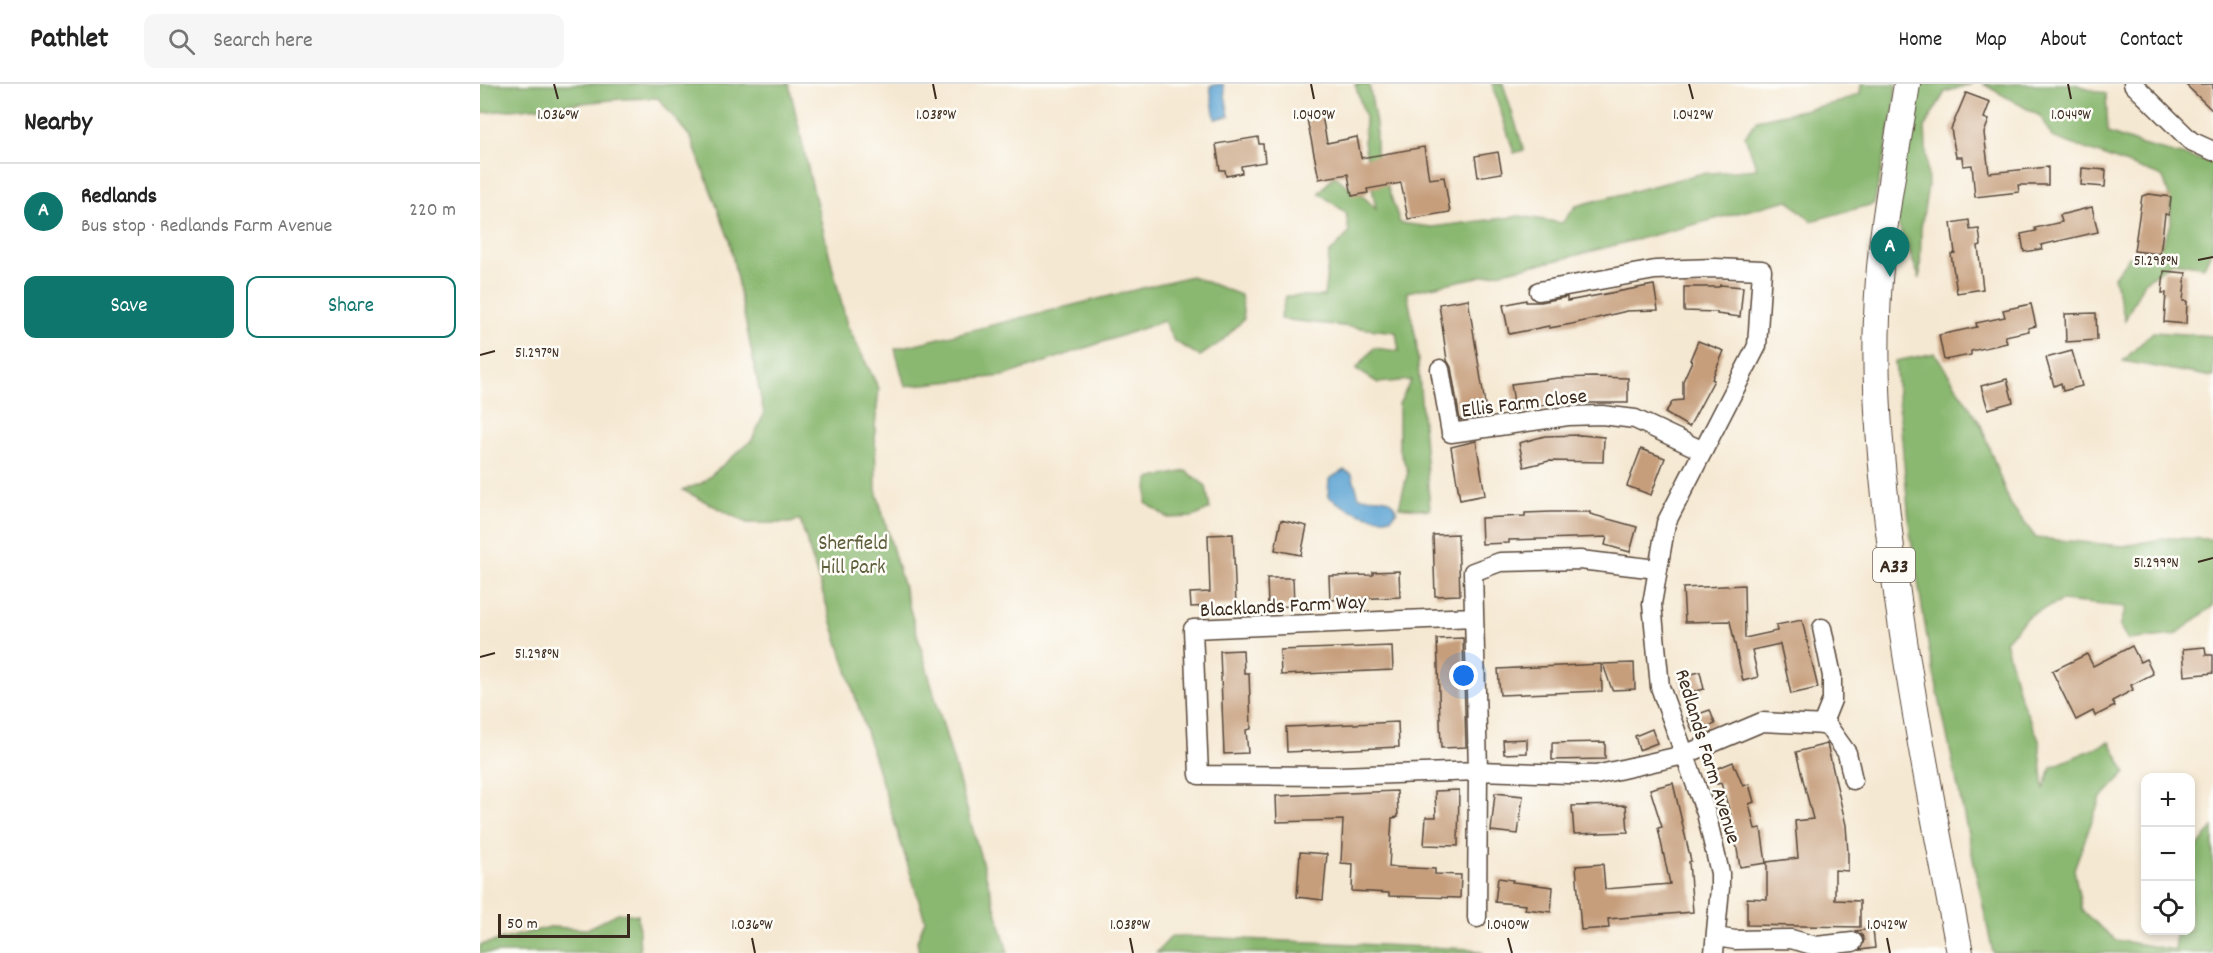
<!DOCTYPE html>
<meta charset="utf-8">
<style>
:root{--surface:#fff;--page:#f6f6f6;--text:#222;--muted:#767676;--line:#e0e0e0;--accent:#0f766e}
body{margin:0;font-family:Dekko,sans-serif;background:var(--page);color:var(--text)}
.controls{position:absolute;right:18px;bottom:18px;display:grid;overflow:hidden;border-radius:12px;box-shadow:0 3px 9px #0003}
.controls button{width:54px;height:54px;display:grid;place-items:center;padding:0;border:0;border-bottom:2px solid var(--line);background:var(--surface);color:var(--text);font:30px sans-serif}
.scale{position:absolute;left:18px;bottom:15px;width:132px;box-sizing:border-box;padding-left:6px;border:3px solid #3b2a1e;border-top:0;font-size:16px;line-height:21px;white-space:nowrap;color:#3b2a1e;-webkit-text-stroke:4px #fdfcf7;paint-order:stroke}
.you{position:absolute;left:984px;top:592px;width:21px;height:21px;margin:-15px;border:4px solid #fff;border-radius:50%;background:#1a73e8;box-shadow:0 0 0 9px #1a73e833}
.badge{display:grid;place-items:center;width:39px;height:39px;border-radius:50%;background:var(--accent);color:#fff;font-size:20px;font-weight:700}
.pin{position:absolute;translate:-50% -50px;filter:drop-shadow(0 2px 3px #0008)}
.pin::after{content:'';position:absolute;top:32px;width:21px;height:18px;background:inherit;clip-path:polygon(0 0,100% 0,50% 100%)}
.list{margin:0;padding:0;list-style:none}
h2{display:flex;justify-content:space-between;align-items:center;height:78px;margin:0;padding:0 24px;font-size:26px}
h2 small{font-size:20px;font-weight:400;color:var(--muted)}
.list li{display:grid;grid-template-columns:39px 1fr auto;gap:18px;align-items:center;box-sizing:border-box;height:96px;padding:0 24px;border-top:2px solid var(--line)}
.list b{display:block;font-size:22px;white-space:nowrap}
.list p{margin:0;font-size:20px;white-space:nowrap;color:var(--muted)}
.list em{font-size:20px;font-style:normal;color:var(--muted)}
.actions{display:flex;gap:12px;padding:18px 24px}
.actions a{flex:1;padding:14px 0;border:2px solid var(--accent);border-radius:12px;text-align:center;font-size:21px;color:var(--accent)}
.actions .main{background:var(--accent);color:#fff}
.icon{flex:none;width:33px;height:33px;fill:none;stroke:currentColor;stroke-width:2;stroke-linecap:round;stroke-linejoin:round}
.map{position:relative;flex:none;width:1733px;height:869px;overflow:hidden}
header{display:flex;align-items:center;gap:36px;box-sizing:border-box;height:84px;padding:0 30px;background:var(--surface);border-bottom:2px solid var(--line)}
header strong{font-size:28px}
nav{display:flex;gap:33px;margin-inline-start:auto;font-size:21px}
.search{width:420px;height:54px;background:var(--page);display:flex;align-items:center;gap:15px;box-sizing:border-box;padding:0 21px;border-radius:12px;color:var(--muted);font-size:22px}
main{display:flex}
aside{flex:1;background:var(--surface)}
.map>svg:first-child{display:block}
.forest{fill:#8ab871;stroke:#627148;stroke-width:1.5}
.water{fill:#5ea5d4;stroke:#4c6879;stroke-width:1.5}
.building{fill:#c69e7c}
.lines{fill:none;stroke-linecap:round;stroke-linejoin:round}
.minor-casing{stroke:#574639;stroke-width:21}
.highway-casing{stroke:#574639;stroke-width:28}
.minor{stroke:#fff;stroke-width:18}
.highway{stroke:#fff;stroke-width:26}
.ticks{fill:none;stroke:#3b2a1e;stroke-width:2}
.labels{text-anchor:middle;stroke-width:5;stroke-linejoin:round;paint-order:stroke}
.shield{fill:#fdfcf7;stroke:#75695f;stroke-width:1.5}
.shield-label{font-size:20px;font-weight:bold;fill:#3b2a1e}
.street-label{font-size:21px;fill:#3b2a1e;stroke:#fdfcf7}
.park-label{font-size:21px;fill:#5e5e3c;stroke:#fdfcf7}
.ticks-label{font-size:15px;text-anchor:middle;fill:#3b2a1e;stroke:#fdfcf7;stroke-width:5;stroke-linejoin:round;paint-order:stroke}
</style>
<header>
<strong>Pathlet</strong>
<div class="search"><svg class="icon" aria-label="search" viewBox="0 0 24 24"><circle cx="10" cy="10" r="6"/><path d="M15 15l6 6"/></svg>Search here</div>
<nav><a>Home</a><a>Map</a><a>About</a><a>Contact</a></nav>
</header>
<main>
<aside>
<h2>Nearby<small></small></h2>
<ul class="list">
<li><span class="badge">A</span><div><b>Redlands</b><p>Bus stop · Redlands Farm Avenue</p></div><em>220 m</em></li>
</ul>
<div class="actions"><a class="main">Save</a><a>Share</a></div>
</aside>
<div class="map">
<svg width="1733" height="869" viewBox="0 0 1733 869">
<rect width="100%" height="100%" fill="#fdfcf7"/>
<filter id="ink" filterUnits="userSpaceOnUse"><feTurbulence type="fractalNoise" baseFrequency=".0167" numOctaves="2"/><feDisplacementMap in="SourceGraphic" scale="12" xChannelSelector="R" yChannelSelector="G"/><feConvolveMatrix kernelMatrix="1 2 1 2 8 2 1 2 1" color-interpolation-filters="sRGB"/></filter>
<filter id="wash" filterUnits="userSpaceOnUse"><feTurbulence type="fractalNoise" baseFrequency=".008" numOctaves="4" result="noise"/><feDisplacementMap in="SourceGraphic" scale="24" xChannelSelector="R" yChannelSelector="G"/><feGaussianBlur stdDeviation="1.35" result="paint"/><feColorMatrix in="noise" values="0 0 0 0 0 0 0 0 0 0 0 0 0 0 0 0 0 1.4 0 .05"/><feComposite in="paint" operator="in"/></filter>
<g filter="url(#wash)">
<rect width="100%" height="100%" fill="#f5e8d2"/>
<!-- forest -->
<g class="forest">
<path d="M0,0H309L330,93L367,241L399,305L395,342L396,406L528,869H439L437,857L445,836L320,436L310,439H267L203,406L222,399L272,356L284,330L249,155L211,54L178,14L142,15L0,29Z"/>
<path d="M875,0H889L896,40V68L920,139L952,143L1040,132L1082,139L1096,122L1219,90L1277,85L1265,52L1277,36L1360,18L1380,10L1381,0H1416L1415,21L1394,120L1331,137L1308,116L1078,176L927,208L936,255L950,426L919,423L928,388L919,364V320L931,296L898,299L876,285L894,264L919,267L916,248L800,235L806,212H844L849,170L869,149L866,129L839,109L854,92L886,115L896,125L884,58L885,33Z"/>
<path d="M1012,0H1023L1044,66L1034,69Z"/>
<path d="M1438,0H1492L1465,8L1445,42L1448,102L1441,144L1440,195L1414,130Z"/>
<path d="M1503,0H1594L1626,10L1628,49L1662,61L1733,79V163L1724,183L1693,178L1664,198L1645,236L1634,193L1649,173L1662,175L1678,168L1691,140L1690,115L1683,93L1572,53L1560,32Z"/>
<path d="M711,192L761,211L764,235L741,258L720,272L694,257L684,237L524,292L425,302L415,265Z"/>
<path d="M1673,248L1733,252V293L1643,277Z"/>
<path d="M1455,269L1501,341L1529,418L1556,454L1644,462L1687,454L1733,455V522L1695,551L1648,556L1640,543L1646,523L1582,517L1549,531L1525,557L1540,613L1559,656L1564,706L1571,683L1630,658L1646,688L1620,715L1594,785L1602,827L1636,856L1695,866V847L1710,846L1711,772L1733,743V869H1513L1449,566L1430,448L1415,277Z"/>
<path d="M706,387L726,402L730,425L713,433L688,434L666,419L668,395Z"/>
<path d="M138,829L158,831L160,869H0V861L70,843L107,845Z"/>
<path d="M692,852L991,865L1004,869H676Z"/>
</g>
<!-- water -->
<g class="water">
<path d="M743,0L749,32L735,35L730,2Z"/>
<path d="M864,386L872,390L879,413C896,415 910,409 917,427L911,434C889,436 865,425 848,412L849,395Z"/>
</g>
<g id="blocks">
<!-- building -->
<g class="building">
<path d="M1705,0H1733V27Z"/>
<path d="M1486,9L1510,18L1504,34L1509,36L1504,49L1509,89L1568,83V101H1538L1539,108L1495,113L1492,81L1483,82L1482,73H1476L1471,45Z"/>
<path d="M842,32L847,59L877,53L881,74L944,63L949,95L964,93L970,128L928,135L921,99L887,105L888,109L872,112L868,90L839,95L827,35Z"/>
<path d="M778,53L779,60H783L785,78L761,82L762,89L746,92L745,86H740L736,60Z"/>
<path d="M1018,68L1022,89L998,93L995,72Z"/>
<path d="M1602,84L1626,86L1625,103L1601,101Z"/>
<path d="M1669,110L1691,113L1689,131L1685,130L1680,170L1654,167L1662,112Z"/>
<path d="M1612,123L1618,148L1561,161L1562,165L1544,168L1541,150L1556,147L1555,144L1582,138L1580,131Z"/>
<path d="M1489,136L1490,146L1499,145L1501,161L1498,162L1503,205L1477,209L1471,170L1475,169L1471,139Z"/>
<path d="M1684,187L1706,189L1703,217H1707L1706,240L1684,238L1686,209H1682Z"/>
<path d="M1174,201L1178,226L1145,227H1147L1092,240L1069,244V242L1029,250L1023,221L1046,216V218H1061L1087,213V217Z"/>
<path d="M1240,201L1263,203L1260,233L1237,230V228L1204,227V203H1239Z"/>
<path d="M988,215L1007,332L980,336L971,283L967,276L959,220Z"/>
<path d="M1551,220L1556,242L1548,244L1549,247L1525,252L1527,259L1491,267V271L1464,276L1459,251L1497,243L1496,239L1525,233L1523,226Z"/>
<path d="M1616,229L1617,256L1586,258L1585,230Z"/>
<path d="M1218,257L1244,267L1232,295L1234,296L1209,343L1185,329L1193,317L1203,316V297L1212,277L1210,276Z"/>
<path d="M1592,267L1602,302L1583,307L1581,299L1574,302L1566,274Z"/>
<path d="M1114,293L1148,294V319H1082L1035,325L1031,300L1078,294Z"/>
<path d="M1527,295L1533,318L1508,325L1501,302Z"/>
<path d="M1100,351L1124,353L1123,378L1069,377L1044,383L1039,359L1065,352Z"/>
<path d="M996,357L1005,411L980,416L971,363Z"/>
<path d="M1161,365L1185,374L1171,411L1147,402Z"/>
<path d="M1071,428H1110V430L1157,443L1150,468L1125,461L1127,453L1029,456V459L1002,460L1001,434L1045,432V429Z"/>
<path d="M801,436L827,442L821,471L795,466Z"/>
<path d="M753,450L756,521L711,523L710,509L730,508L728,451Z"/>
<path d="M978,450L980,511L955,512L953,451Z"/>
<path d="M919,487L920,513L850,516L849,492L893,491V488Z"/>
<path d="M787,494H813L814,522L788,523Z"/>
<path d="M1264,501L1265,554L1297,547L1296,541L1322,536L1338,604L1311,610L1300,560L1272,566L1278,593L1263,597L1250,537L1205,538L1203,504Z"/>
<path d="M983,554L986,663L961,664L957,555Z"/>
<path d="M912,562L913,586L801,591L800,566Z"/>
<path d="M1652,562L1660,578L1666,575L1673,590L1651,601L1653,606L1632,617L1635,622L1615,632L1613,627L1596,636L1572,587L1607,570L1613,582Z"/>
<path d="M1725,563L1726,571H1733V589L1705,592L1703,565Z"/>
<path d="M763,566L764,589H769L771,645L766,646L768,669L744,670L740,567Z"/>
<path d="M1154,579L1155,605L1132,606L1123,580Z"/>
<path d="M1121,580L1122,607L1020,611L1018,585Z"/>
<path d="M1220,588L1224,605L1203,610L1199,593Z"/>
<path d="M1230,626L1235,640L1213,648L1207,634Z"/>
<path d="M918,638L919,663L807,668L806,643Z"/>
<path d="M1172,645L1177,659L1159,666L1155,652Z"/>
<path d="M1047,655V669L1024,670L1023,656Z"/>
<path d="M1125,658V675L1072,676V659Z"/>
<path d="M1347,660L1366,741L1368,769V787L1355,786V816L1380,817V843L1267,841V814L1287,815V778L1318,774L1315,737L1333,735L1316,668Z"/>
<path d="M1253,678L1263,702L1269,700L1274,718L1269,720L1275,745L1281,744L1286,779L1260,783L1252,736L1241,699L1237,700L1231,687Z"/>
<path d="M1193,699L1211,777L1209,778L1213,828L1128,835L1129,844L1101,846L1096,782L1123,780L1125,805L1190,800L1178,744L1182,743L1170,705Z"/>
<path d="M979,706L978,762L944,761L946,733H956L955,707Z"/>
<path d="M917,707L918,733L912,734L909,783L955,785V790L981,791L980,814L909,812V809L872,807L873,780L861,779L863,736L797,738L796,712Z"/>
<path d="M1015,709L1043,712L1038,750L1011,747Z"/>
<path d="M1146,721L1148,748L1094,750L1092,722Z"/>
<path d="M820,768L847,770L843,816L817,813Z"/>
<path d="M1018,794L1033,796L1032,798L1073,803L1071,828L1045,825L1046,821L1015,818Z"/>
<path d="M1393,845L1395,864L1380,866L1384,856L1382,851L1375,847Z"/>
</g>
</g>
</g>
<g filter="url(#ink)">
<use href="#blocks" fill-opacity="0" stroke="#574639" stroke-width="1.5"/>
<g class="lines">
<!-- minor casing -->
<g class="minor-casing">
<g id="minor">
<path d="M1653,0L1711,57L1733,67"/>
<path d="M1059,207L1175,186L1235,184L1282,186L1277,262L1186,439L1172,520L1180,603L1226,729L1240,789V804L1234,869"/>
<path d="M960,285L971,349L1088,332L1122,331L1155,335L1223,367"/>
<path d="M994,533L713,545L719,691L859,692L998,687L993,488L1020,478L1100,476L1177,485"/>
<path d="M1342,544L1352,592V616L1342,641"/>
<path d="M997,834L998,687L1116,691L1204,671L1282,638L1347,641L1367,669L1373,696"/>
<path d="M1236,853L1255,856L1311,855L1336,862L1373,858"/>
</g>
</g>
<!-- highway casing -->
<g class="highway-casing">
<path id="highway" d="M1427,0C1415,77 1399,155 1397,233C1394,313 1402,393 1412,472C1429,605 1455,737 1480,869"/>
</g>
<!-- minor -->
<use href="#minor" class="minor"/>
<!-- highway -->
<use href="#highway" class="highway"/>
</g>
</g>
<!-- ticks -->
<path class="ticks" d="M74,0L78,15M453,0L456,15M831,0L834,15M1209,0L1213,15M1588,0L1591,15M1718,176L1733,173M0,271L15,267M1718,478L1733,474M0,573L15,569M272,854L275,869M650,854L653,869M1028,854L1032,869M1407,854L1410,869"/>
<g class="labels">
<!-- shield labels -->
<rect class="shield" x="1393" y="464" width="42" height="34" rx="4.5"/>
<g class="shield-label">
<text x="1414" y="488">A33</text>
</g>
<!-- street labels -->
<g class="street-label">
<text transform="translate(1044 318) rotate(-7)" y="7">Ellis Farm Close</text>
<text transform="translate(803 521) rotate(-3)" y="7">Blacklands Farm Way</text>
<text transform="translate(1229 672) rotate(73)" y="7">Redlands Farm Avenue</text>
</g>
<!-- park labels -->
<g class="park-label">
<text x="373" y="465">Sherfield<tspan x="373" dy="24">Hill Park</tspan></text>
</g>
</g>
<g class="ticks-label">
<text x="78" y="35">1.036°W</text>
<text x="456" y="35">1.038°W</text>
<text x="834" y="35">1.040°W</text>
<text x="1213" y="35">1.042°W</text>
<text x="1591" y="35">1.044°W</text>
<text x="1676" y="181">51.298°N</text>
<text x="57" y="273">51.297°N</text>
<text x="1676" y="483">51.299°N</text>
<text x="57" y="574">51.298°N</text>
<text x="272" y="845">1.036°W</text>
<text x="650" y="845">1.038°W</text>
<text x="1028" y="845">1.040°W</text>
<text x="1407" y="845">1.042°W</text>
</g>
</svg>
<div class="controls">
<button>+</button>
<button>−</button>
<button><svg class="icon" aria-label="locate" viewBox="0 0 24 24"><circle cx="12" cy="12" r="6"/><path d="M12 2v4M12 18v4M2 12h4M18 12h4"/></svg></button>
</div>
<div class="scale">50 m</div>
<div class="you"></div>
<div class="pin badge" style="left:1410px;top:193px">A</div>
</div>
</main>
